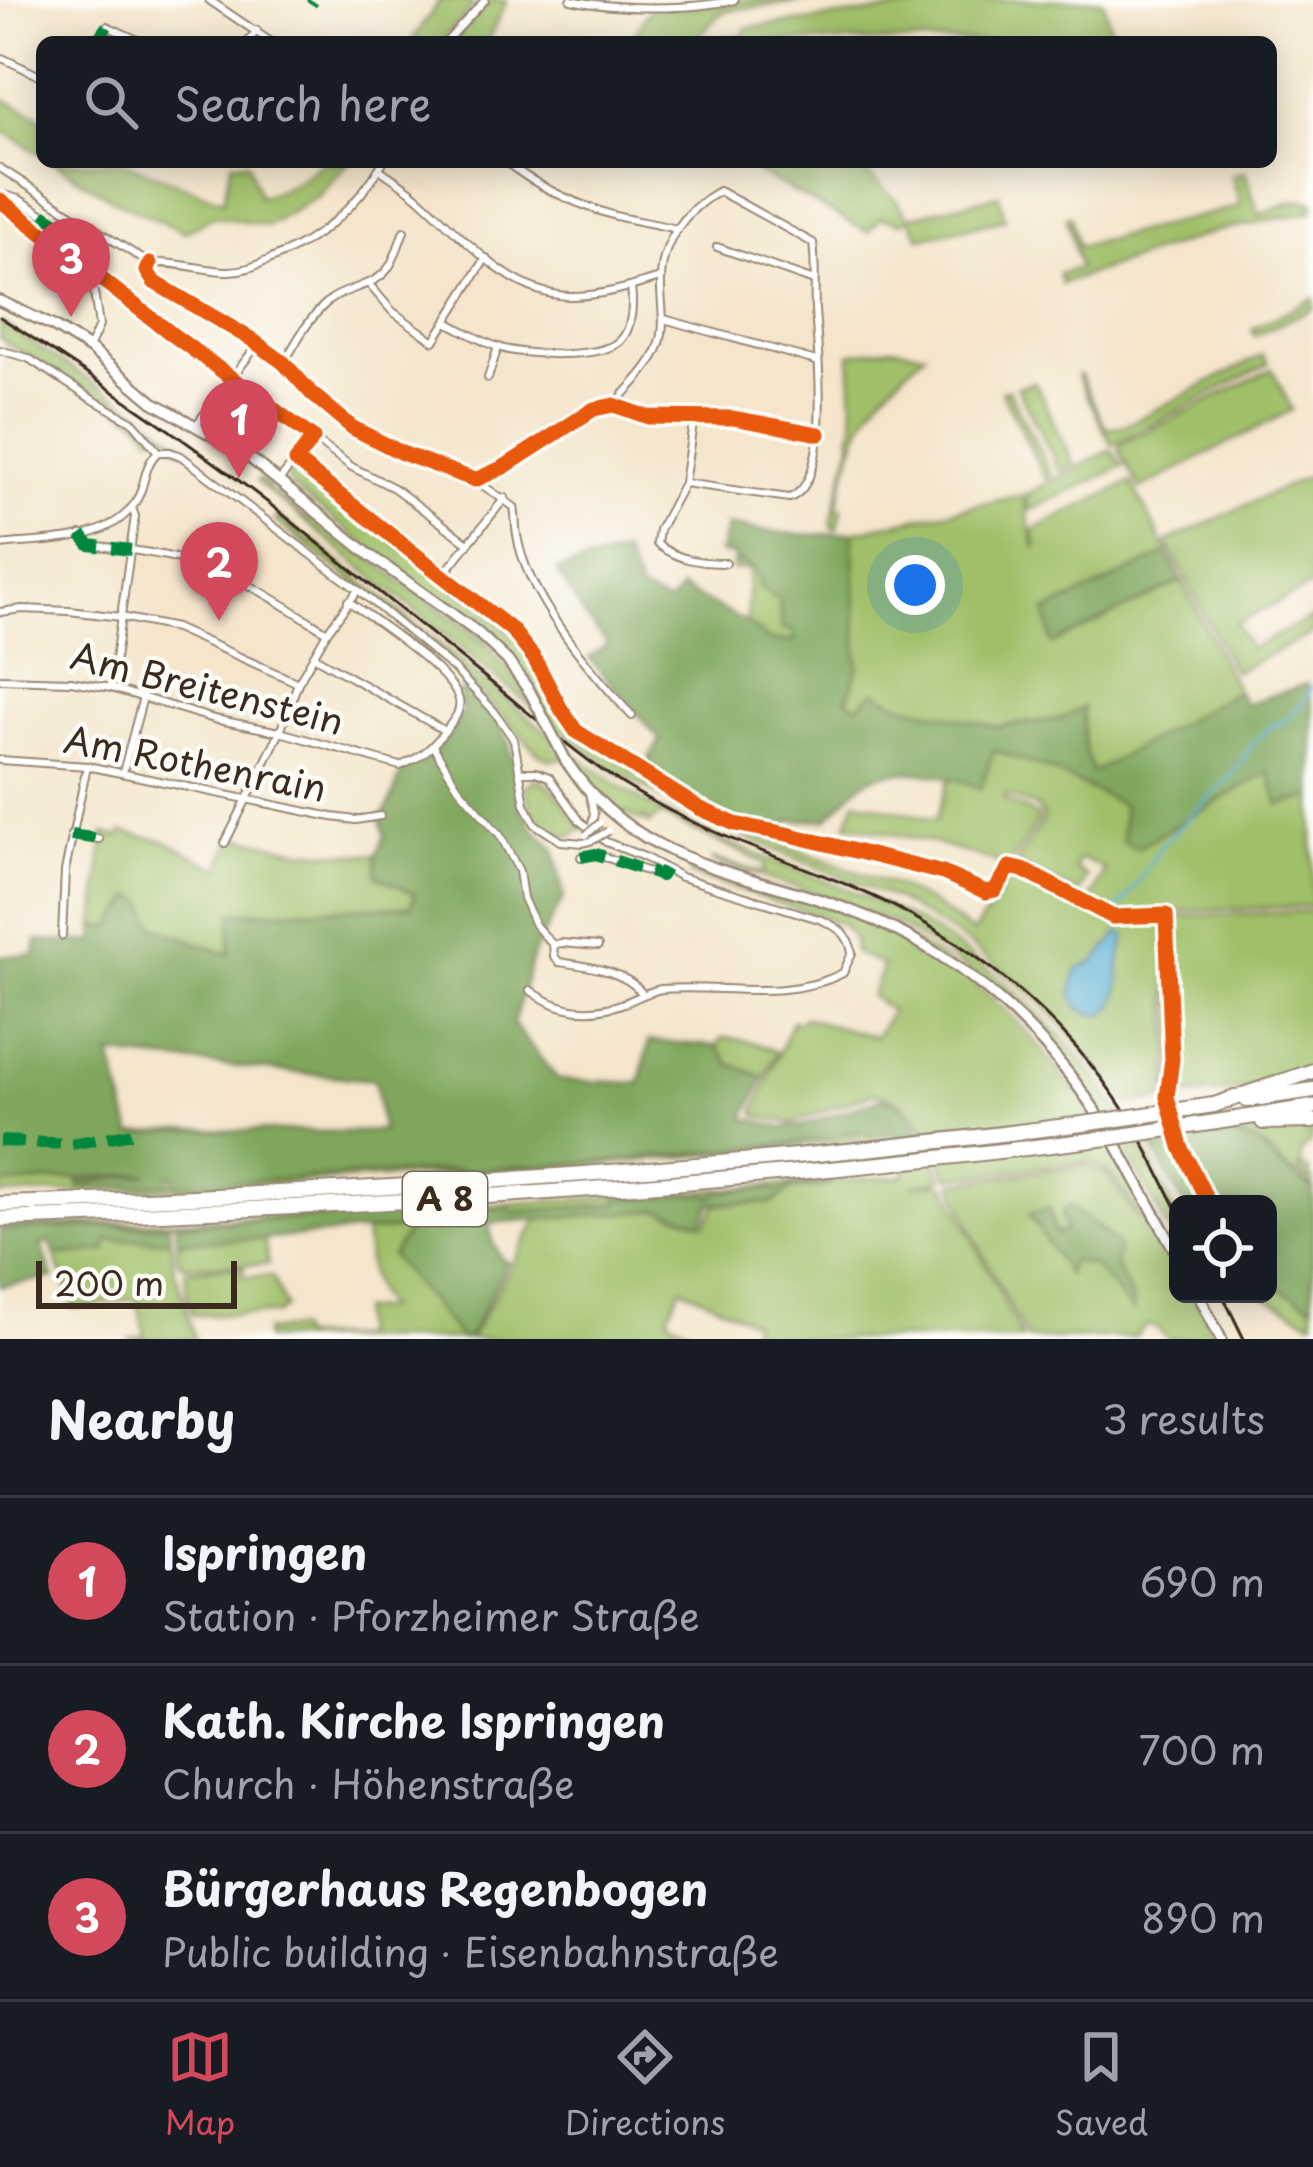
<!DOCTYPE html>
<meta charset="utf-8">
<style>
:root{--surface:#171b24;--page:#242831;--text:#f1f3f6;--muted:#9ea1a6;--line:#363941;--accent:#d1495b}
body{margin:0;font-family:"Playpen Sans",sans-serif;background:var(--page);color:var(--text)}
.controls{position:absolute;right:36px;bottom:36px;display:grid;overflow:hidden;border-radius:18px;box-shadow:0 6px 30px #0003}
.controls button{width:108px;height:108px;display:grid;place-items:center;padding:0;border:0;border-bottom:3px solid var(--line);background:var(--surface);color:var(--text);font:60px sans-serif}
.scale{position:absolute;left:36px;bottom:30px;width:201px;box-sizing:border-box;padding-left:12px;border:6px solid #3b2a1e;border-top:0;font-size:33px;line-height:42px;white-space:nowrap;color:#3b2a1e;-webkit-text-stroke:9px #fdfcf7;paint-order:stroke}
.you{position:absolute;left:915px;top:585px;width:42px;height:42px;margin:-30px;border:9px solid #fff;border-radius:50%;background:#1a73e8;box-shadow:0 0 0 18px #1a73e833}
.badge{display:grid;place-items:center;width:78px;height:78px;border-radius:50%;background:var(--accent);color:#fff;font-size:39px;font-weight:700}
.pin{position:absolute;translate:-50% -99px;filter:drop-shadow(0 3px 6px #0008)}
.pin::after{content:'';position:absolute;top:63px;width:42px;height:36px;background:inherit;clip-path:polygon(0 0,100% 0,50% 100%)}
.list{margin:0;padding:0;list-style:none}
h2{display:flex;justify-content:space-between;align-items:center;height:156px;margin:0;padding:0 48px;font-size:51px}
h2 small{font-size:39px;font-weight:400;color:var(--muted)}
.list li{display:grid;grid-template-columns:78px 1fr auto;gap:36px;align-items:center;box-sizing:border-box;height:168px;padding:0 48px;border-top:3px solid var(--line)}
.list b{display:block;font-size:45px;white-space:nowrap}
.list p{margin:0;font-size:39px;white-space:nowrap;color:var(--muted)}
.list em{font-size:39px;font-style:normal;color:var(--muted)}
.icon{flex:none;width:66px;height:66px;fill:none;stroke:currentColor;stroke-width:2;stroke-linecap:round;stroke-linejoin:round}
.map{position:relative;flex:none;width:1313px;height:1339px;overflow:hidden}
.search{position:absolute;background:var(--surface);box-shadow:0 6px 30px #0003;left:36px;right:36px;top:36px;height:132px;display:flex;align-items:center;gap:30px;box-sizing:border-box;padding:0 42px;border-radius:18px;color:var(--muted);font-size:45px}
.sheet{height:660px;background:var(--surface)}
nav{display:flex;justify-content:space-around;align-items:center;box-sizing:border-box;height:168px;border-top:3px solid var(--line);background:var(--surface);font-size:33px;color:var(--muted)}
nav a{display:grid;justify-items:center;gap:6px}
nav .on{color:var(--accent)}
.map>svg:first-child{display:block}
.green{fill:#9fbf68;stroke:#6d7443;stroke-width:3;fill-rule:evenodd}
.forest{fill:#7fa65c;stroke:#5d683d;stroke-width:3;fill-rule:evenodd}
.water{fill:#57afd4;stroke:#496c79;stroke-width:3}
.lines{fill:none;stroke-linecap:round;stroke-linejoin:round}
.stream{stroke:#57afd4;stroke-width:3}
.street-casing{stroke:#988874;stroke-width:10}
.secondary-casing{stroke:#988874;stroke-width:14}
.highway-casing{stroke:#988874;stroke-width:18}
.street{stroke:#fff;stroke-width:6}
.secondary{stroke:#fff;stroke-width:9}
.highway{stroke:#fff;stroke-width:14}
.rail{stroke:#3b2a1e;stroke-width:3}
.street-bridge-casing{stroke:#988874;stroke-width:10;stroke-linecap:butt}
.secondary-bridge-casing{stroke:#988874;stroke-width:14;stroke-linecap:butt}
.highway-bridge-casing{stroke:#988874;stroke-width:18;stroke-linecap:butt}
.street-bridge{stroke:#fff;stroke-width:6}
.secondary-bridge{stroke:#fff;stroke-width:9}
.highway-bridge{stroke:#fff;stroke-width:14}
.quiet{stroke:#00873e;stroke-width:12;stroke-dasharray:24 12;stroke-linecap:butt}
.cycleway-casing{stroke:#fdfcf7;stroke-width:22}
.cycleway{stroke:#e8590c;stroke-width:15}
.labels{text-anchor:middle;stroke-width:9;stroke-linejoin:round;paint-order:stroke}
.shield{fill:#fdfcf7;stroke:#75695f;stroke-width:3}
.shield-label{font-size:33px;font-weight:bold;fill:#3b2a1e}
.street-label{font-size:36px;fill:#3b2a1e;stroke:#fdfcf7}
</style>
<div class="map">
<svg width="1313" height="1339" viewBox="0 0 1313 1339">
<rect width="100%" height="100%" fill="#fdfcf7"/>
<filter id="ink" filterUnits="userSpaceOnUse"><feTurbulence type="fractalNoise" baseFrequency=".00833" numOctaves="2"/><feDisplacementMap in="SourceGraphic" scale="24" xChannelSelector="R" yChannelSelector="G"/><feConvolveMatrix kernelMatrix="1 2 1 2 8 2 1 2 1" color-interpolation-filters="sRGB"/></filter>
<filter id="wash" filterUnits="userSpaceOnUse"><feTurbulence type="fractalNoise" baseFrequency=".004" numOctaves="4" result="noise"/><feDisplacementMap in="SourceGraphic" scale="48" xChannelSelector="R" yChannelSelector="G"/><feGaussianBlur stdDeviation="2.7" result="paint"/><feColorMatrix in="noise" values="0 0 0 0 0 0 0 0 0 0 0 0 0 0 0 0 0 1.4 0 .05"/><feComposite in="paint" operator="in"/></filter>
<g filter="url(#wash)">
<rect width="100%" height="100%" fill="#f4e5cb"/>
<!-- green -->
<g class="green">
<path d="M440,0H469L473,7L440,42H421L413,39Z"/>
<path d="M491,0H507L487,42H450Z"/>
<path d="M743,0H813L724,11L695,39L745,35L746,28L949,4L950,0H1103L1114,42H1076L1074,36L1011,42H630L649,10L726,5Z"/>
<path d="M0,97L42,118V155L0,129Z"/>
<path d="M53,162H123L223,201L232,162H248L259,197L292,185L323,162H349L318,196L268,226L214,216L185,232L117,202Z"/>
<path d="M753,162H854L894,198L909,217L999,195L1005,219L920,238L909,218L902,223L881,217L868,232L751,169Z"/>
<path d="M1245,172L1259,215L1294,201H1313V211L1217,231L1061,284L1059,274L1079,268L1066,217L1070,216L1078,247L1240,206L1232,175Z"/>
<path d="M1313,298V308L1255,336L1252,329Z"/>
<path d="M0,322L128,405L187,447L184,451L162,436L151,435L139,420L9,345L0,338Z"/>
<path d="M892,347L925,353C907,370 886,387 872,408C853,436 846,473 837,506L842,509L838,528L834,529L831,523L853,440L851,437L854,424L850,354Z"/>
<path d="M1263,355L1268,364L1112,445L1077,376L1079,374L1107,429L1126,425Z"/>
<path d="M1272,369L1292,410L1140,489L1119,450L1120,445Z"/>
<path d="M1035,382L1074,464L1060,471L1017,387Z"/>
<path d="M1008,389L1052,475L1046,479L1001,391Z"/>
<path d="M1111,450L1123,466L1029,511L1027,494Z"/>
<path d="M298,467L311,476L308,481L371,530L375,526L496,620L526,649L562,715L575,732L690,806L757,835L896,886L929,902L973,933L994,904L1013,871L1025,873L1113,919H1131L1133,926L1147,925V920L1165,919L1170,1058L1165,1099L1126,1103L1061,1023L1033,995L969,944L896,899L699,819L610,768L557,727L257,482L259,479L268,484L269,490L308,521L310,519L320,520L485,644L510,670L524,689L530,705L542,701L534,685L511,659L290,486L288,477L292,470Z"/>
<path d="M1313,474V585L1236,624L1250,649L1313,617V633L1234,672L1167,542Z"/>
<path d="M1131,482L1168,553L1047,611L1052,643L1182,581L1237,691L1091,774L1083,740L1082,708L1061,719L996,727L902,705L874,691L858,706L847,700L858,668L853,532L1023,495L1035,548L1037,547L1033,530Z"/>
<path d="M278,516L311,542L313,540C374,591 435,641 497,691C539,726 581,761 627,791C697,836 775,860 852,891C965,937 1063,1019 1127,1123C1144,1150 1169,1188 1177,1220C1179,1228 1178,1238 1178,1247L1097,1099L1050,1043L991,986L940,950L895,924L830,898L714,862L712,859L764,873L765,864L751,857L660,815L648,824L644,818L640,821L624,812L622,815L603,801L572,764L570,757L551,760L539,754L435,646L275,521Z"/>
<path d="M734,561C752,565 757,570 761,588L780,601L782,627L794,631L795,641H769L747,623L749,569H732Z"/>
<path d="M993,750L1050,770L1123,805V841L1137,847L1270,771L1279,805L1313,797V906L1118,914L1090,901L1105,870L1083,859L1077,861L1076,869L1087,877L1079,894L1016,863L1044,819L1038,808L1006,795L1004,800L1036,815L1039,819L1008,866L931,842L847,824L856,800L936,820L950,776Z"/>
<path d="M536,779C559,787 567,812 584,829L569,837C541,832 529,814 526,786Z"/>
<path d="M122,832L165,841L220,869L233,836L304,851L377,855V876L415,894L411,906L233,913L229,955L154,926L144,901L112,928L95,927L104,833L119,837Z"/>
<path d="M692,867C756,886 824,901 885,928C1019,989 1092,1106 1159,1229L1156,1232C1130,1212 1121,1173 1089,1161L950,1178C926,1141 925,1101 872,1093L792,1123L757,1116L755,1110L792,1021L800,1022L803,1017L875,1037L891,1011L871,996L883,966L854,952V939L842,924L690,874Z"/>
<path d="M1313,911V1068L1238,1091L1172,1097L1169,1086L1174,1062L1169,917Z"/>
<path d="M722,1038C742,1038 759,1043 777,1052L764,1077L729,1064L717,1046Z"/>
<path d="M1313,1123V1136L1309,1137L1311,1142L1301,1152V1164L1298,1169L1302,1174L1303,1167L1310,1171V1176L1305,1178L1313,1179V1188L1303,1180V1177L1294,1173L1297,1177C1283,1167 1271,1150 1256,1143C1245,1137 1238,1139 1229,1130Z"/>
<path d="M864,1131L873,1136V1139L582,1167L204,1188L0,1195V1185L139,1174L149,1173L122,1179L79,1183V1187L569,1164L778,1145Z"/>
<path d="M921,1132L943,1179L912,1186L936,1183L947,1186L1022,1339H746L753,1322L681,1287L668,1315L672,1320L711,1339H470L538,1219L661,1210L706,1224L716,1204L772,1203L793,1189L829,1186H793L780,1192L773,1189L719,1192L710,1197L708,1194L619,1200L618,1204L513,1212L509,1208L0,1230V1227L387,1212L905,1176L899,1134Z"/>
<path d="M1087,1165L1108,1176L1155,1243L1166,1242L1178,1265V1294H1194L1217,1339H1168L1157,1328L1146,1325L1135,1337L1027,1339L975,1238L953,1183ZM1051,1213L1053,1230L1058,1235L1065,1231L1077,1214L1102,1230L1116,1244L1115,1264L1134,1302L1132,1309L1094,1266L1071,1260L1068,1272L1029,1214Z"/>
<path d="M720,1171L721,1173L392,1196L0,1212V1210L325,1197Z"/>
<path d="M412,1228L391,1256L461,1339H265V1331L296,1329L301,1338L359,1337L360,1311L386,1308C367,1287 369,1259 365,1232Z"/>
<path d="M170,1239L174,1268L195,1339H128L145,1336L137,1299L74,1308L55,1256L106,1250L107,1240Z"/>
<path d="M264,1239L269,1264L187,1266L179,1263L177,1245L182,1241Z"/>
<path d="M218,1268H244L242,1277L272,1276L285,1307L277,1314L193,1315L187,1296L185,1271Z"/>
<path d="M1272,1284L1313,1305V1322L1265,1296Z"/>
</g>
<!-- forest -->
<g class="forest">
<path d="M727,525C769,533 810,538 853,532L858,668L847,699L857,706L874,691L902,705L996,727L1061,719L1083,707V740L1092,773L1237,691L1245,704L1307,684L1313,710V797L1279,805L1269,772L1137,848L1123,842V805L1050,770L994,750L981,788C951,776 899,763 868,780C853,788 839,807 827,819L788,821L781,829C731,823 682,802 645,766L660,740L589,658L608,644L582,613L557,570L623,553L640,590L669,604L681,589L747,623L769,641H795L794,631L782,628L779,601L761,588C757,570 752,565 734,561L735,556L720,553Z"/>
<path d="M1168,553L1182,581L1052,644L1046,612Z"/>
<path d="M467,687L494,715L509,742L522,808L534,829L554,848L564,897L533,954L513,1024L558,1080L640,1083L649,1041L717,1046L730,1064L764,1077L745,1118L783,1128L804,1125L882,1098C901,1102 912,1115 921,1132L873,1137C863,1129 843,1130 833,1138C615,1166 394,1174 174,1184L173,1175H168V1184L79,1187L78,1183L148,1174H139L0,1185V956L35,955L37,941L94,942L95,927H112L134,896L144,901L154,926L229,955L232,913L411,906L415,894L377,875V855L385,835L380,818C395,804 396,775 407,767C412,763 419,762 424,759C441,747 451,731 462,714L459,692ZM111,1055L375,1080L382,1130L357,1132L179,1130L132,1135Z"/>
<path d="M1229,1133L1238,1139L1255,1142L1280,1166L1313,1190V1305L1268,1282V1204H1183L1151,1145Z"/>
<path d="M831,1182L829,1186L793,1189L772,1203H711L702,1223L661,1210L488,1223L494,1244L502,1260L508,1262L467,1339H461L391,1256L410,1228L264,1239L182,1241L177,1245L176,1224L509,1208L513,1212L617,1204L618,1200L709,1194L710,1197L719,1192L773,1189L780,1191L793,1186Z"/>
<path d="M1070,1206L1116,1244L1118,1249L1115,1264L1134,1302L1133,1311L1094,1266L1072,1260L1067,1274L1029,1214L1049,1208L1053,1230L1058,1234L1065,1230L1062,1212Z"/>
<path d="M169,1225L170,1239L107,1240V1250L55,1256L50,1243L41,1244L53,1278L0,1286V1230Z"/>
</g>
<!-- water -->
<path class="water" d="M1120,932L1126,935C1124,945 1120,955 1120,966C1120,995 1116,1031 1077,1007L1072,992L1076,973L1081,967L1096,961Z"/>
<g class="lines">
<!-- stream -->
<path class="stream" d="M1118,908L1129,896L1162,845L1230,777L1257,739L1272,725L1285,721L1302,704L1313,686"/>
</g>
</g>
<g filter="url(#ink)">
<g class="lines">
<!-- street casing -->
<g class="street-casing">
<g id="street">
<path d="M209,0L271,42"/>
<path d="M571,0C617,10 689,10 734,0"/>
<path d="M96,42L107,26L142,42"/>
<path d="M248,42L257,30"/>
<path d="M446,42L485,0"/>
<path d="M0,57L42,77"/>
<path d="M506,162C535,185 574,203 609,214C631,221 654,223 676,229"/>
<path d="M0,168L150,264C168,260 203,270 225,271C242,272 255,266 271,259C319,240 357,207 383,162"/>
<path d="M379,169C392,178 405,186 417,196C460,233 508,295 570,296C601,296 631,287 660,278"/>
<path d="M0,194L19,199L104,253L91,272"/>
<path d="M0,200L173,335L352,467L394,488L468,543"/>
<path d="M717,247L814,281"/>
<path d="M150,264L147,271L154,282L251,339L284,363L312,394L353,428L402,453L475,480L504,467L594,409L614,405L648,417L733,418L819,434"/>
<path d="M368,283L392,311L434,341L486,258"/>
<path d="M664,319L816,361"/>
<path d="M447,322C464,331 480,341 498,347C522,356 601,359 620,341C633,329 633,303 631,287"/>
<path d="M89,348L99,326L91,272"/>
<path d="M0,350L28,358L90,398L133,422L158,452"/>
<path d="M284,363C297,340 310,316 330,300C347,287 378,286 389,267C396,257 399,243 404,231"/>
<path d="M488,378L498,347"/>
<path d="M614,405C629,388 651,368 659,346C667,325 660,302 661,281C661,242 686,209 719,191L813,243C816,265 814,288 815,309C817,347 834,484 789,498L684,483"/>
<path d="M694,417L684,483L659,530L657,544C677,560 701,563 726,563"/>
<path d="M196,425L258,344"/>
<path d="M158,452H170L181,456L358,590L455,670L494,711L514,740L525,804L535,824L561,841L583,843L593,840"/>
<path d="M296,461L444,574L502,621L525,644"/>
<path d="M475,480L514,507C516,516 515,526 517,535C526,596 591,671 632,716"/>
<path d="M279,481L313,438"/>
<path d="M81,535L89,545C138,550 192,557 237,579C268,594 298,614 327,632"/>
<path d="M0,545C43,540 108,544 135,503C146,487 143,465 158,452"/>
<path d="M444,574L505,498"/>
<path d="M0,612L22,609L69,611L121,617L175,628L298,683"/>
<path d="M313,656L445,731"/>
<path d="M0,679L71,681L111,688L214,719L280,732L400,766C420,758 431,749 444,732C451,723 462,713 459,700C452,671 374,620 348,601"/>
<path d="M111,688L135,516L132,508"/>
<path d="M433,746L458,787L500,835L519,871L523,898L535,925L553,945"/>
<path d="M0,760L87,766L332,817L356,820L380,816"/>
<path d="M123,772L143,697"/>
<path d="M521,772H536L549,777L580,821L606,842L644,857L681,877L822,920C839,928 849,934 852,953L843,973C787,1002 721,984 661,989C647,992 637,998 624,1003C590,1016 558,1011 530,990"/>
<path d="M589,793L594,813L591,830"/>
<path d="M71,835L99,839"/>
<path d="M225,843L280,732L298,683L327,632L358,590"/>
<path d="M581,857L596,854L661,876L665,869"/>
<path d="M62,936L65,871L87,766"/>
<path d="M598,946L561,943L553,945L554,956L559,962C587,966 624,970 642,993"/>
</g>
</g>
<!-- secondary casing -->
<g class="secondary-casing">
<g id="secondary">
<path d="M0,301L53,326L89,348L153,402L245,454L371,556L477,632L507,660L530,692"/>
<path d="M566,761C644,877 758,869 874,920C970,962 1048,1035 1103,1123"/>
<path d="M1112,1137L1178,1256"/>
<path d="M1198,1294L1221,1339"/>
</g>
</g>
<!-- highway casing -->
<g class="highway-casing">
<g id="highway">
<path d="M1247,1100L1313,1090"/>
<path d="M1214,1105L1313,1071"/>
<path d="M1216,1122L1313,1107"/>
<path d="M1263,1122L1313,1121"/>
<path d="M0,1204C365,1193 728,1170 1090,1123"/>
<path d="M0,1219C371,1207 740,1185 1108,1138"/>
</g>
</g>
<!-- street -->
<use href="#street" class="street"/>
<!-- secondary -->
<use href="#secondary" class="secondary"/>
<!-- highway -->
<use href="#highway" class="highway"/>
<!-- rail -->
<g class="rail">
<path d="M0,317C95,378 188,440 276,509C345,564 413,620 482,675C522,707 561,741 603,771C682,826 762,850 850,886C967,935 1071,1020 1136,1130C1151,1156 1164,1184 1178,1211"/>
<path d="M1222,1294L1244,1339"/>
</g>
<!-- street-bridge casing -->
<g class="street-bridge-casing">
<g id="street-bridge">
<path d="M586,835L600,823"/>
<path d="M593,840L608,831"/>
</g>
</g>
<!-- secondary-bridge casing -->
<g class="secondary-bridge-casing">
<path id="secondary-bridge" d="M530,692L566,761"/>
</g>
<!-- highway-bridge casing -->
<g class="highway-bridge-casing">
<g id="highway-bridge">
<path d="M1090,1123L1214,1105"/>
<path d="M1108,1138L1216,1122"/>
</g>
</g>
<!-- street-bridge -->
<use href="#street-bridge" class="street-bridge"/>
<!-- secondary-bridge -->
<use href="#secondary-bridge" class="secondary-bridge"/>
<!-- highway-bridge -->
<use href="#highway-bridge" class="highway-bridge"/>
<!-- quiet -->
<g class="quiet">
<path d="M311,4L313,1"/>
<path d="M96,42L107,26"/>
<path d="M43,214L104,253"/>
<path d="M208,409L247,435"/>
<path d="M81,535L89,545L131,550"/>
<path d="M71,835L99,839"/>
<path d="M581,857L596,854L661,876L665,869"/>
<path d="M0,1141L71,1144L133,1133"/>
</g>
<!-- cycleway casing -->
<g class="cycleway-casing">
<g id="cycleway">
<path d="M0,200L173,335L313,438L296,461L512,630L534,658L561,709L576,731L699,808L735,824L787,834L943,873L986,892L995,890L1010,867L1023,870L1113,917L1166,915L1172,1059L1167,1097L1181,1147L1209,1204"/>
<path d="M150,264L147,271L154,282L251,339L284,363L312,394L353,428L402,453L475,480L504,467L594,409L614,405L648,417L733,418L819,434"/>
</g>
</g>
<!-- cycleway -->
<use href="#cycleway" class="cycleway"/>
</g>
</g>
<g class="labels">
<!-- shield labels -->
<rect class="shield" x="403" y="1172" width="84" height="54" rx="9"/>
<g class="shield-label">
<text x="445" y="1211">A 8</text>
</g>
<!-- street labels -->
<g class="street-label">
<text transform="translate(207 689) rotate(14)" y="13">Am Breitenstein</text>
<text transform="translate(195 764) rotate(11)" y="13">Am Rothenrain</text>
</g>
</g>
</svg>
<div class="controls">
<button><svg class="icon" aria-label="locate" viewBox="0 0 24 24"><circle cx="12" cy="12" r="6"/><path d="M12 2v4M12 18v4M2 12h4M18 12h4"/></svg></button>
</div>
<div class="scale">200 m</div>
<div class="you"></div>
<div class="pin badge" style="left:239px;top:478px">1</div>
<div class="pin badge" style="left:219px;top:621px">2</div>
<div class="pin badge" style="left:71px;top:317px">3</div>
<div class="search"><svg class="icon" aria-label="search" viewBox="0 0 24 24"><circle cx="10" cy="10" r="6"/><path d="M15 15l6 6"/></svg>Search here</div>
</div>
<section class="sheet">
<h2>Nearby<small>3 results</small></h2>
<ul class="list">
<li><span class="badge">1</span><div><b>Ispringen</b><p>Station · Pforzheimer Straße</p></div><em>690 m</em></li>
<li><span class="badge">2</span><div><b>Kath. Kirche Ispringen</b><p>Church · Höhenstraße</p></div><em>700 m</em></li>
<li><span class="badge">3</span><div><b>Bürgerhaus Regenbogen</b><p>Public building · Eisenbahnstraße</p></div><em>890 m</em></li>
</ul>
</section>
<nav>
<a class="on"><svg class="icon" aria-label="map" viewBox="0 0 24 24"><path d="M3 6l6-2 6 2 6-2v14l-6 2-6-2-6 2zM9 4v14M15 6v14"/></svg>Map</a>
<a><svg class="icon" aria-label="directions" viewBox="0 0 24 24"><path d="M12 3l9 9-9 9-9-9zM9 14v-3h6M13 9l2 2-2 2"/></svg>Directions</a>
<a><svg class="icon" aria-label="saved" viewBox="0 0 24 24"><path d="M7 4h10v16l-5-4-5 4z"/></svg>Saved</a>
</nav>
